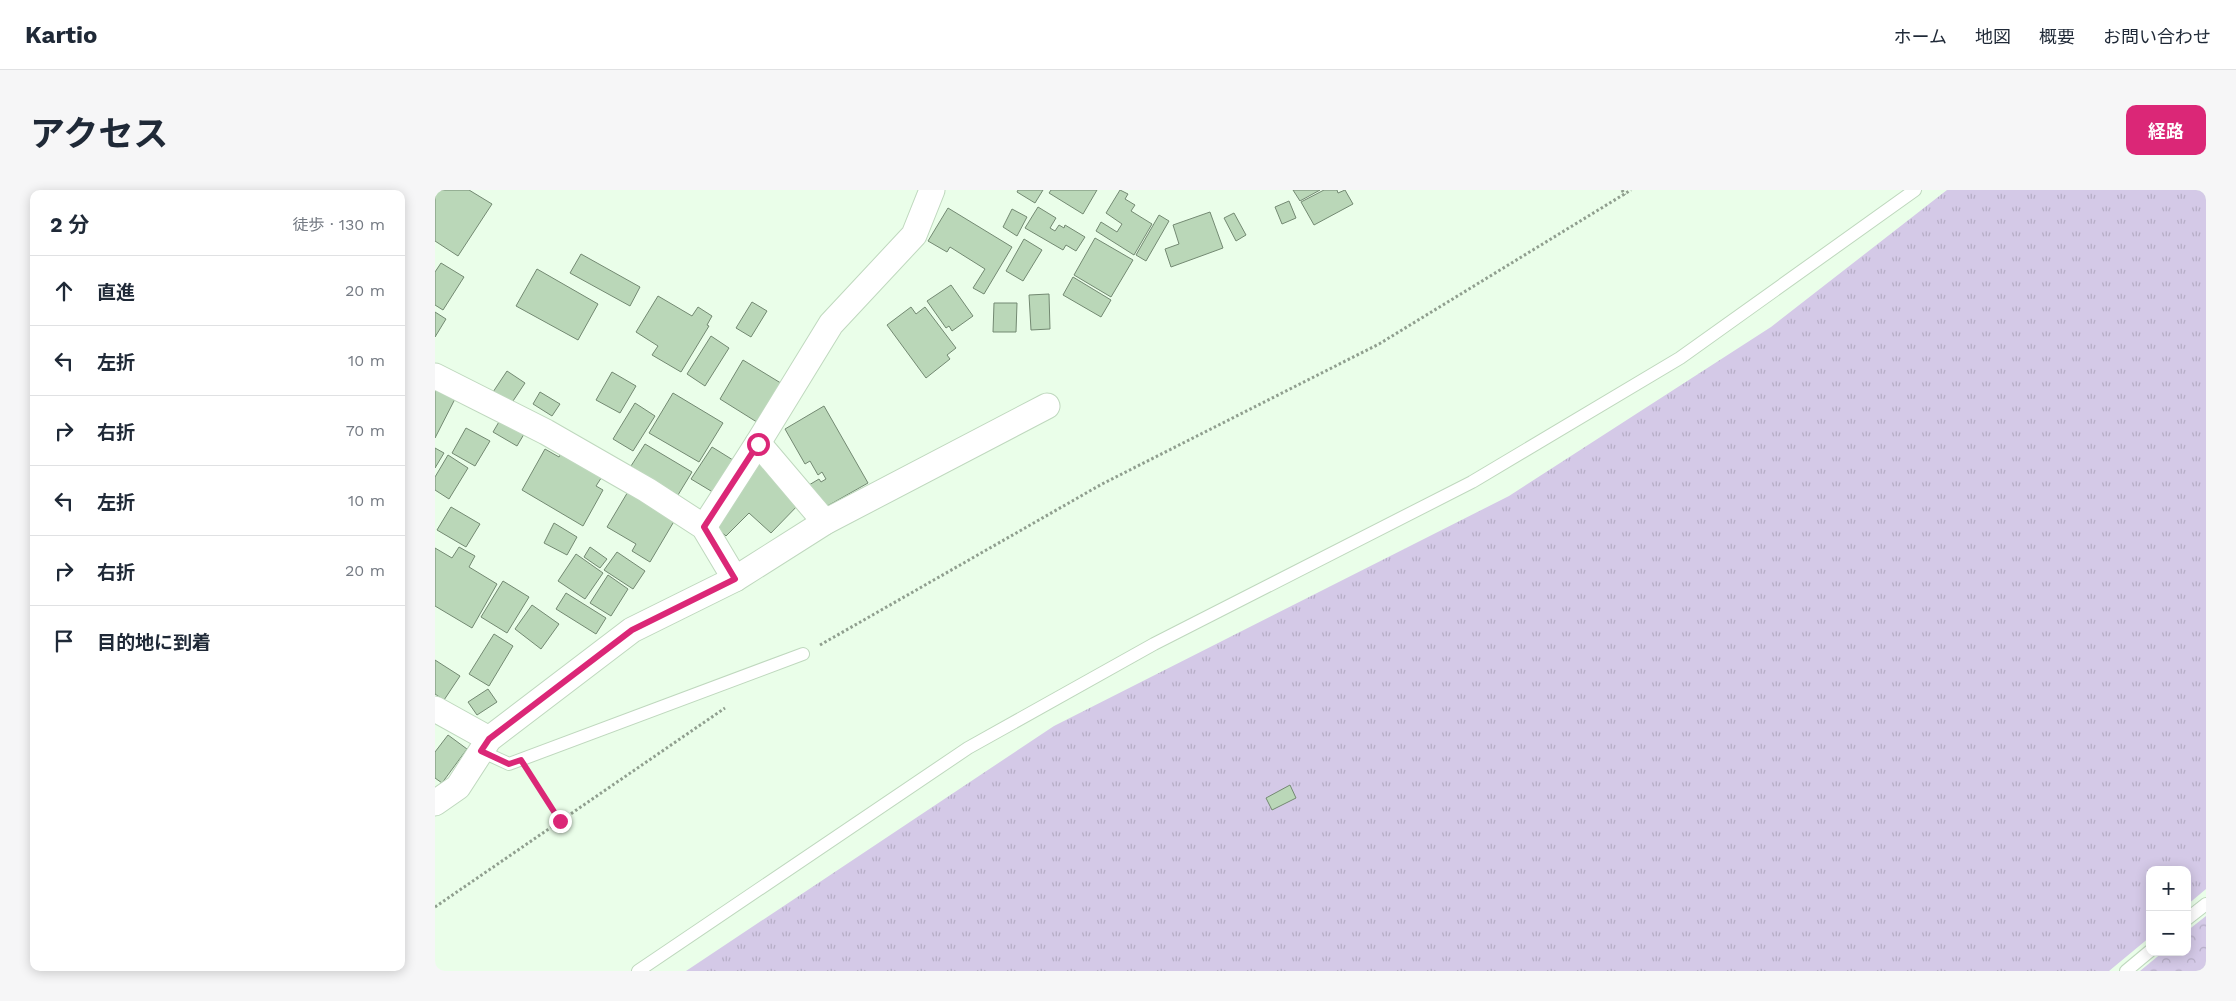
<!DOCTYPE html>
<html lang="ja">
<meta charset="utf-8">
<style>
:root{--surface:#fff;--page:#f6f6f7;--text:#1f2937;--muted:#747a83;--line:#e0e1e3;--accent:#db2777}
body{margin:0;font-family:"Work Sans","Noto Sans JP",sans-serif;background:var(--page);color:var(--text)}
.controls{position:absolute;right:15px;bottom:15px;display:grid;overflow:hidden;border-radius:10px;box-shadow:0 2px 12px #0003}
.controls button{width:45px;height:45px;display:grid;place-items:center;padding:0;border:0;border-bottom:1px solid var(--line);background:var(--surface);color:var(--text);font:25px sans-serif}
.stop{position:absolute;width:15px;height:15px;margin:-11px;border:4px solid #db2777;border-radius:50%;background:#fff}
.stop.end{background:#db2777;border-color:#fff;box-shadow:0 1px 5px #0008}
.list{margin:0;padding:0;list-style:none}
h2{display:flex;justify-content:space-between;align-items:center;height:65px;margin:0;padding:0 20px;font-size:21px}
h2 small{font-size:16px;font-weight:400;color:var(--muted)}
.list li{display:grid;grid-template-columns:32px 1fr auto;gap:15px;align-items:center;box-sizing:border-box;height:70px;padding:0 20px;border-top:1px solid var(--line)}
.list b{display:block;font-size:19px;white-space:nowrap}
.list em{font-size:16px;font-style:normal;color:var(--muted)}
.icon{flex:none;width:28px;height:28px;fill:none;stroke:currentColor;stroke-width:2;stroke-linecap:round;stroke-linejoin:round}
.map{position:relative;flex:none;width:1771px;height:781px;overflow:hidden;border-radius:10px}
header{display:flex;align-items:center;gap:30px;box-sizing:border-box;height:70px;padding:0 25px;background:var(--surface);border-bottom:1px solid var(--line)}
header strong{font-size:24px}
nav{display:flex;gap:28px;margin-inline-start:auto;font-size:18px}
.intro{display:flex;align-items:center;justify-content:space-between;box-sizing:border-box;height:120px;padding:0 30px}
h1{margin:0;font-size:35px}
.button{padding:12px 22px;border-radius:10px;background:var(--accent);color:#fff;font-size:18px;font-weight:700}
main{display:flex;gap:30px;padding:0 30px}
aside{flex:1;background:var(--surface);border-radius:10px;box-shadow:0 2px 12px #0003}
.map>svg:first-child{display:block}
.grass{fill:url(#grass-tufts)}
.forest{fill:url(#forest-crowns)}
.building{fill:#bad7b8;stroke:#738972}
.lines{fill:none;stroke-linecap:round;stroke-linejoin:round}
.service-casing{stroke:#bfd8be;stroke-width:14}
.minor-casing{stroke:#bfd8be;stroke-width:27}
.path{stroke:#909f8f;stroke-width:3;stroke-dasharray:2.5 2.5;stroke-linecap:butt}
.service{stroke:#fff;stroke-width:12}
.minor{stroke:#fff;stroke-width:25}
.route{stroke:#db2777;stroke-width:6}
</style>
<header>
<strong>Kartio</strong>
<nav><a>ホーム</a><a>地図</a><a>概要</a><a>お問い合わせ</a></nav>
</header>
<div class="intro"><h1>アクセス</h1><a class="button">経路</a></div>
<main>
<aside>
<h2>2 分<small>徒歩 · 130 m</small></h2>
<ul class="list">
<li><svg class="icon" aria-label="ahead" viewBox="0 0 24 24"><path d="M12 20V5M6 11l6-6 6 6"/></svg><div><b>直進</b></div><em>20 m</em></li>
<li><svg class="icon" aria-label="left" viewBox="0 0 24 24"><path d="M17 20v-9H6M10 6l-5 5 5 5"/></svg><div><b>左折</b></div><em>10 m</em></li>
<li><svg class="icon" aria-label="right" viewBox="0 0 24 24"><path d="M7 20v-9h11M14 6l5 5-5 5"/></svg><div><b>右折</b></div><em>70 m</em></li>
<li><svg class="icon" aria-label="left" viewBox="0 0 24 24"><path d="M17 20v-9H6M10 6l-5 5 5 5"/></svg><div><b>左折</b></div><em>10 m</em></li>
<li><svg class="icon" aria-label="right" viewBox="0 0 24 24"><path d="M7 20v-9h11M14 6l5 5-5 5"/></svg><div><b>右折</b></div><em>20 m</em></li>
<li><svg class="icon" aria-label="arrive" viewBox="0 0 24 24"><path d="M6 21V4h12l-3 4 3 4H6"/></svg><div><b>目的地に到着</b></div></li>
</ul>
</aside>
<div class="map">
<svg width="1771" height="781" viewBox="0 0 1771 781">
<defs>
<pattern id="grass-tufts" width="24" height="20" patternUnits="userSpaceOnUse" patternTransform="scale(1.25)"><rect width="24" height="20" fill="#d4c9e7"/><path d="M3 7l-1-3M5 7V3M7 7l1-3M15 17l-1-3M17 17v-4M19 17l1-3" fill="none" stroke="#b6adc6"/></pattern>
<pattern id="forest-crowns" width="20" height="18" patternUnits="userSpaceOnUse" patternTransform="scale(1.25)"><rect width="20" height="18" fill="#d4c9e7"/><path d="M2 6a3 3 0 1 1 6 0M12 15a3 3 0 1 1 6 0" fill="none" stroke="#b6adc6"/></pattern>
</defs>
<rect width="100%" height="100%" fill="#eafee9"/>
<!-- grass -->
<path class="grass" d="M1512,0H1771V699L1752,715V680H1715V747L1674,781H251L619,536L1074,306L1336,137Z"/>
<!-- forest -->
<path class="forest" d="M1771,726V781H1705L1728,762H1752V741Z"/>
<!-- building -->
<g class="building">
<path d="M0,0H34L57,14L23,66L0,51Z"/>
<path d="M583,0H608L600,13L582,2Z"/>
<path d="M616,0H662L648,24L614,3Z"/>
<path d="M685,0L693,4L690,9L700,15L696,21L717,34L699,65L661,41L666,32L682,42L687,34L671,23Z"/>
<path d="M858,0H885L865,11Z"/>
<path d="M889,0H902L903,3L910,0L918,14L879,35L866,12Z"/>
<path d="M854,11L861,28L847,34L840,17Z"/>
<path d="M603,17L621,28L615,38L620,41L624,35L629,38L630,35L650,47L641,61L631,55L628,60L590,38Z"/>
<path d="M513,18L577,57L549,104L538,98L550,79L515,57L512,62L493,51Z"/>
<path d="M577,19L592,27L582,46L568,37Z"/>
<path d="M775,22L788,58L736,77L730,59L744,54L738,35Z"/>
<path d="M799,23L811,45L801,51L789,28Z"/>
<path d="M724,25L734,31L711,71L701,65Z"/>
<path d="M660,48L698,70L676,107L639,85Z"/>
<path d="M589,49L607,60L588,91L571,81Z"/>
<path d="M146,64L205,97L195,116L135,83Z"/>
<path d="M6,73L29,87L8,120L0,115V82Z"/>
<path d="M102,79L163,114L143,150L81,116Z"/>
<path d="M638,87L676,110L666,127L628,105Z"/>
<path d="M516,95L538,126L517,141L514,136L511,138L492,111Z"/>
<path d="M614,104L615,139L596,140L594,105Z"/>
<path d="M223,106L257,126L263,117L277,126L272,135L274,136L246,182L217,165L223,156L201,142Z"/>
<path d="M317,112L332,121L316,147L301,138Z"/>
<path d="M559,113H582L581,142H558Z"/>
<path d="M476,117L481,124L490,117L521,158L512,165L515,169L491,188L452,135Z"/>
<path d="M0,122L11,129L0,147Z"/>
<path d="M276,146L294,158L270,196L252,184Z"/>
<path d="M308,170L349,195L325,234L285,209Z"/>
<path d="M72,181L90,193L76,214L58,202Z"/>
<path d="M177,182L201,196L185,223L161,210Z"/>
<path d="M0,194L22,205L0,248Z"/>
<path d="M105,202L125,214L117,226L98,214Z"/>
<path d="M238,203L288,233L264,272L214,243Z"/>
<path d="M200,213L220,226L198,261L178,249Z"/>
<path d="M389,216L433,293L387,319L374,295L384,289L386,292L391,289L387,282L383,285L375,271L370,274L350,239Z"/>
<path d="M68,225L92,239L82,256L58,242Z"/>
<path d="M31,238L55,251L40,276L17,263Z"/>
<path d="M210,254L257,282L243,305L196,276Z"/>
<path d="M129,257L170,282L161,296L168,300L148,336L87,300L110,259L124,267Z"/>
<path d="M277,257L306,275L286,307L256,289Z"/>
<path d="M0,258L9,263L0,278Z"/>
<path d="M13,265L33,278L14,309L0,300V287Z"/>
<path d="M325,271L367,311L336,343L314,323L291,346L274,330Z"/>
<path d="M194,300L241,328L215,372L197,361L201,354L172,337Z"/>
<path d="M16,317L45,334L31,357L2,340Z"/>
<path d="M119,333L142,347L132,365L109,353Z"/>
<path d="M24,357L40,366L34,377L62,394L37,438L0,416V358L17,368Z"/>
<path d="M155,357L172,369L165,378L149,367Z"/>
<path d="M182,362L210,381L198,399L169,380Z"/>
<path d="M141,364L168,383L150,409L123,391Z"/>
<path d="M173,385L193,399L176,426L155,413Z"/>
<path d="M68,391L94,407L72,443L46,427Z"/>
<path d="M131,403L171,428L161,444L121,419Z"/>
<path d="M97,415L124,434L106,459L80,439Z"/>
<path d="M59,444L78,456L54,496L34,484Z"/>
<path d="M0,470L25,486L9,510L0,504Z"/>
<path d="M53,499L62,512L42,525L33,512Z"/>
<path d="M13,545L32,559L7,593L0,588V562Z"/>
<path d="M855,595L861,608L837,620L831,608Z"/>
</g>
<g class="lines">
<!-- service casing -->
<g class="service-casing">
<g id="service">
<path d="M46,561L74,574L368,464"/>
<path d="M1752,729L1771,714"/>
<path d="M203,781L533,558L719,454L1037,292L1245,168L1480,0"/>
<path d="M1691,781L1715,761"/>
</g>
</g>
<!-- minor casing -->
<g class="minor-casing">
<g id="minor">
<path d="M0,186L111,242L212,300L269,337L300,389"/>
<path d="M323,253L390,332"/>
<path d="M269,337L323,253L396,134L479,45L497,0"/>
<path d="M0,519L54,549"/>
<path d="M0,613L23,597L54,549L197,440L300,389L390,332L612,216"/>
</g>
</g>
<!-- path -->
<g class="path">
<path d="M1187,0L1190,5"/>
<path d="M385,455L667,294L944,154L1196,0"/>
<path d="M97,587L125,631"/>
<path d="M0,717L290,518"/>
</g>
<!-- service -->
<use href="#service" class="service"/>
<!-- minor -->
<use href="#minor" class="minor"/>
</g>
<g class="lines">
<!-- route -->
<path class="route" d="M125,631L86,570L74,574L46,561L54,549L197,440L300,389L269,337L323,254"/>
</g>
</svg>
<div class="controls">
<button>+</button>
<button>−</button>
</div>
<div class="stop" style="left:323px;top:254px"></div>
<div class="stop end" style="left:125px;top:631px"></div>
</div>
</main>
